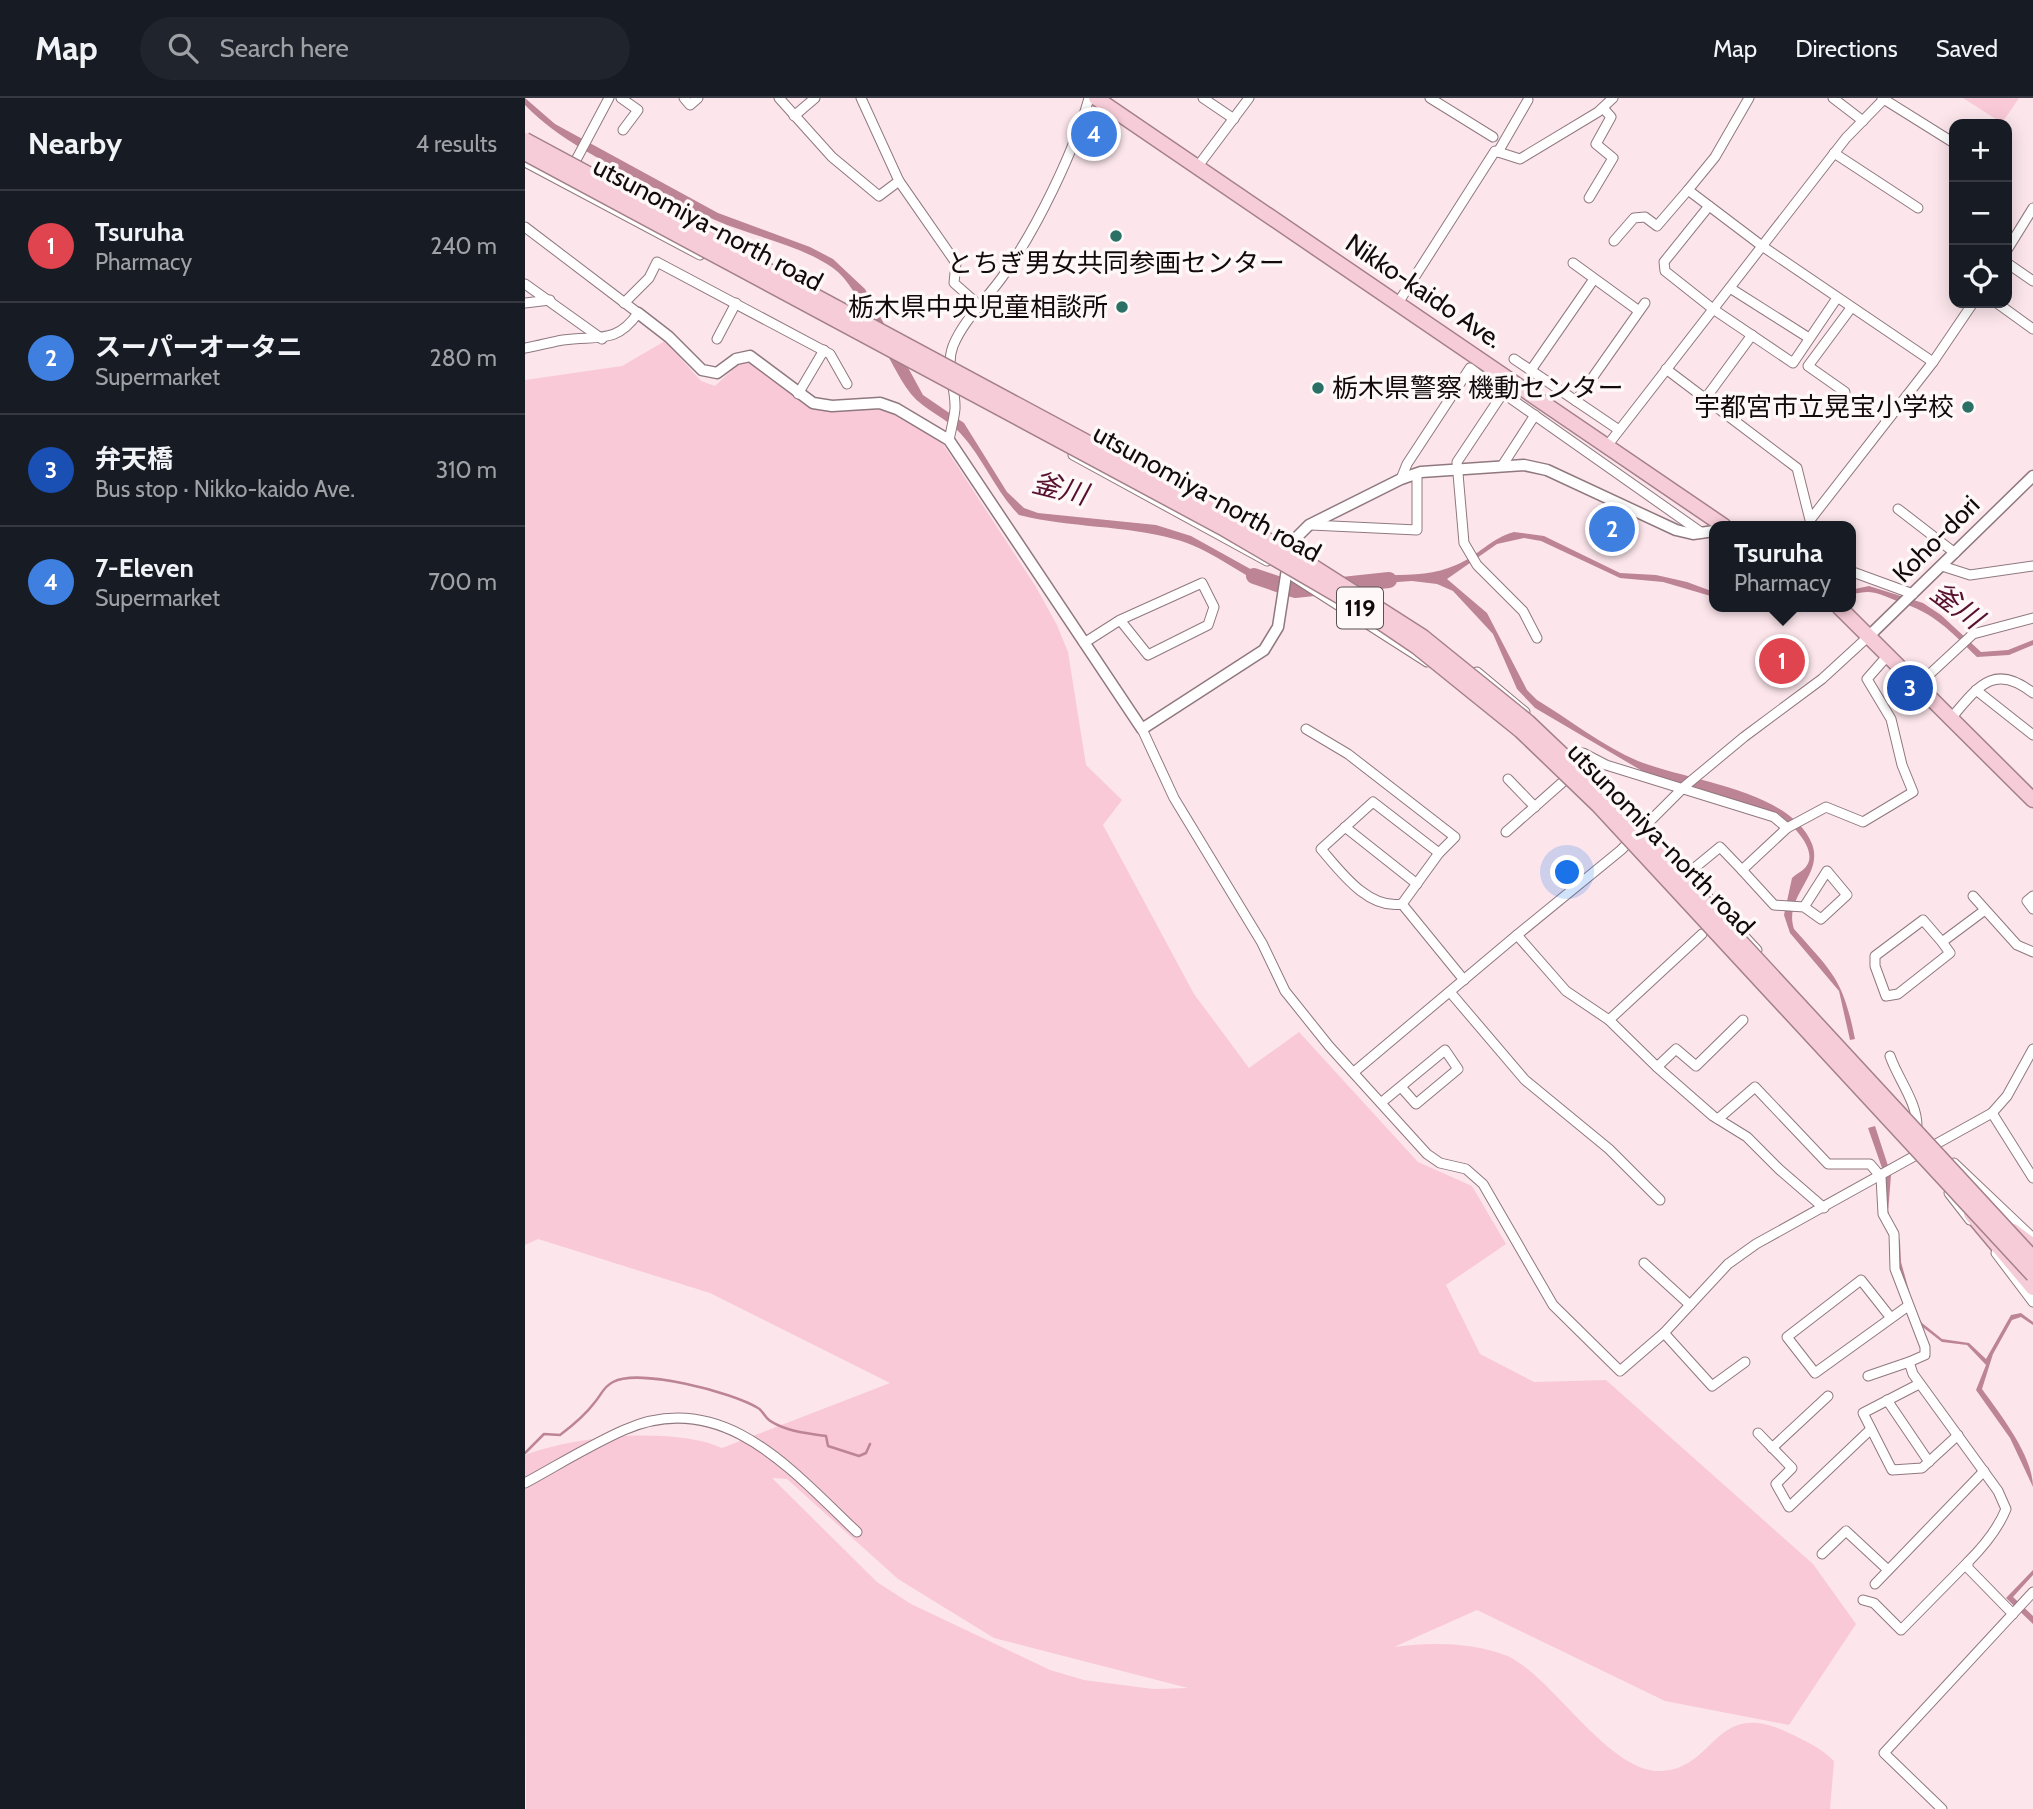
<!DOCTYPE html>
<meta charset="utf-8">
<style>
:root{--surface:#171b24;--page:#20242c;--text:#f1f3f6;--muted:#9ea1a6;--line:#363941;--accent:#7c3aed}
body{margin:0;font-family:Cabin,"Noto Sans JP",sans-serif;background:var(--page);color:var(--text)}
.controls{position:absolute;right:21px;top:21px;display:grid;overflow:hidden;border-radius:14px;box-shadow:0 4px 18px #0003}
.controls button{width:63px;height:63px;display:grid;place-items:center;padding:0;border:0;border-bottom:2px solid var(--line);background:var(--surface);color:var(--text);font:35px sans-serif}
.you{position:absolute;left:1043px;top:775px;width:24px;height:24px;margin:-18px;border:5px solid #fff;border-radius:50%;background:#1a73e8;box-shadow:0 0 0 10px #1a73e833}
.badge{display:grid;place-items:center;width:46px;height:46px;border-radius:50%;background:var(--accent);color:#fff;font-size:23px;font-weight:700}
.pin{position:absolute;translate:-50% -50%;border:4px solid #fff;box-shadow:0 2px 7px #0006}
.popup{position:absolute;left:1184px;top:423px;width:147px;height:91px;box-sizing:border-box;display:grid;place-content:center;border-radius:14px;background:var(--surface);filter:drop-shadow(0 2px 5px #0005);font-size:23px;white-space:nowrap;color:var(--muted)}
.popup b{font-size:26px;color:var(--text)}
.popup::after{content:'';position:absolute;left:50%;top:100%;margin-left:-14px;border:14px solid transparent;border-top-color:var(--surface)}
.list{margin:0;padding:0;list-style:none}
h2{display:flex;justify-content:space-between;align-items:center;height:91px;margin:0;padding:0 28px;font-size:30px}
h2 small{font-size:23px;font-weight:400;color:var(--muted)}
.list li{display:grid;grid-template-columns:46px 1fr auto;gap:21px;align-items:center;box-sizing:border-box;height:112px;padding:0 28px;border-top:2px solid var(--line)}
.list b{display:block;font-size:26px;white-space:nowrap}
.list p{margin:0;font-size:23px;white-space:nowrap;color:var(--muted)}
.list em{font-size:23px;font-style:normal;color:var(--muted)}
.icon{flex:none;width:38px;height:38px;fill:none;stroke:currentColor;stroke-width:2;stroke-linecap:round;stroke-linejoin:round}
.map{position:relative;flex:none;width:1508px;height:1711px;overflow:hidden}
header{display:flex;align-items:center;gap:42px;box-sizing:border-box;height:98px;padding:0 35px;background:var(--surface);border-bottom:2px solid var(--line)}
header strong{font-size:33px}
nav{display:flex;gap:38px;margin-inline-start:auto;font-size:24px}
.search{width:490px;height:63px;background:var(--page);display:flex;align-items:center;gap:18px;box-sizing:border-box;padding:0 24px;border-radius:38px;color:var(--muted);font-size:26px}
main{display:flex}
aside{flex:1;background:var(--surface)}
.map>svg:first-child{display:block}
.green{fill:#f9c9d7;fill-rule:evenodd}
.water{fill:#bd8495}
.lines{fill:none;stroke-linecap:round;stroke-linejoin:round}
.stream{stroke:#bd8495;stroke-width:2.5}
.river{stroke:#bd8495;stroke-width:16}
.minor-casing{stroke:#90787f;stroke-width:11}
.tertiary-casing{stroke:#90787f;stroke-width:13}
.trunk-casing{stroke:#a4808b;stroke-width:17}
.minor{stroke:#fff;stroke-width:9}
.tertiary{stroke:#fff;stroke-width:10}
.trunk{stroke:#f6ccd8;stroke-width:14}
.trunk-bridge-casing{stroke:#a4808b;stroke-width:17;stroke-linecap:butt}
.trunk-bridge{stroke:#f6ccd8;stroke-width:14}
.poi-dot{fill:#2b7064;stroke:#fef8f9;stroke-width:2.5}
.labels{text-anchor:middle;stroke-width:7;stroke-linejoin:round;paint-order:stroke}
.shield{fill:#fef8f9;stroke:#595154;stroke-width:2}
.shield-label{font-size:24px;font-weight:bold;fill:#120a0d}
.street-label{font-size:26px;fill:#120a0d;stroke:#fef8f9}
.poi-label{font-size:26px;fill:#120a0d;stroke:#fef8f9;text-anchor:end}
.water-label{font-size:28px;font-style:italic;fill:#57112f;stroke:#fef8f9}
</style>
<header>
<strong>Map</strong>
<div class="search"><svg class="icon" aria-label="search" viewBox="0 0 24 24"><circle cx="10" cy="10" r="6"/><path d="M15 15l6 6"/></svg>Search here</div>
<nav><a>Map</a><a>Directions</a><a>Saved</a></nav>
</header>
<main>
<aside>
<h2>Nearby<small>4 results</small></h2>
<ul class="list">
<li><span class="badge" style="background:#e0444e">1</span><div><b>Tsuruha</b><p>Pharmacy</p></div><em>240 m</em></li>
<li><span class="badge" style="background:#3f7fe0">2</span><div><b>スーパーオータニ</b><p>Supermarket</p></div><em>280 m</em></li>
<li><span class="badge" style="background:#1a4fb4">3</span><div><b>弁天橋</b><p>Bus stop · Nikko-kaido Ave.</p></div><em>310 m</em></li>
<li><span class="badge" style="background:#3f7fe0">4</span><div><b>7-Eleven</b><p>Supermarket</p></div><em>700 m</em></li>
</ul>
</aside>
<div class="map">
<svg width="1508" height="1711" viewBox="0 0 1508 1711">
<rect width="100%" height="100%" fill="#fce6ec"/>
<!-- green -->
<g class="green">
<path d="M1438,0H1494L1477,25Z"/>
<path d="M140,243L176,283L190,288L219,261L280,304L364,313L416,343L511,489L532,527L543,554L561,667L597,702L578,727L669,896L724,970L774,934L893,1064L947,1088L981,1146L921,1187L955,1256L1009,1284L1081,1282L1288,1466L1331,1526L1264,1627L1140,1603L952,1512L869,1549C906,1544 945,1544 980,1557C1026,1575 1083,1676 1137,1673C1192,1670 1189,1599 1264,1635C1281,1643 1296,1650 1309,1663L1305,1711H1L0,1357C49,1338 149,1328 197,1350L365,1285L185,1195L13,1141L0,1147V282L97,268ZM247,1380L262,1381L373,1481L469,1540L663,1590L628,1591L559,1582L525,1572L386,1506L352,1484Z"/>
</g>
<!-- water -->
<g class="water">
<path d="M0,0L30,26L193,115L285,149L308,161L340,191L398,297L439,325L482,394L499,410L513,415L631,427L666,438L747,483L745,490C713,475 684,450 649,441C599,427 545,430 494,417C470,393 459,361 436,336C422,320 399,312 386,296C361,264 336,189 308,170C273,146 229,139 190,122C166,112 143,97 120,85C77,62 34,42 0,7Z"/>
<path d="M989,434L1019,438L1095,475L1131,477L1162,484L1189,494V499L1138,484L1095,480L1016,443L999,440L972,446L922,481L962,515L1002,592L1012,602C1045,622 1078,648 1113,663C1163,683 1266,692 1287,746C1299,777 1258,798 1269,831C1308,875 1318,881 1330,941L1325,942L1314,893L1265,835L1259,817L1267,780C1271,776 1276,774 1280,770C1296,753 1265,724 1252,715L1119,674L1010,610L992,591L968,536L928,493L912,486L887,483L844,486L843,477C873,477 904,479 931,467C953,458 966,440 989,434Z"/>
<path d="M1344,488L1398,505L1416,517L1456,554L1483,552L1508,542V547L1484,557L1452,559C1423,531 1411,516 1372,503C1351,495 1348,491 1325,497V492Z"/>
<path d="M1213,509H1294L1247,514Z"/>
<path d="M1350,1028L1366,1077L1363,1115L1375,1143L1376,1164L1390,1214L1397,1225L1417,1241L1444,1245L1461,1261L1486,1217L1496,1215L1508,1224V1227L1496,1219L1487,1222L1468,1256L1457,1291C1475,1316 1508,1358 1508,1389L1485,1340L1451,1292L1461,1267L1442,1247L1417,1244L1395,1227L1372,1170L1357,1070L1343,1030Z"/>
<path d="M1508,1472V1477L1488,1499L1508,1518V1526L1481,1500Z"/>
</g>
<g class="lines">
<!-- stream -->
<path class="stream" d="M0,1355L19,1336L35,1337C47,1328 61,1316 70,1304C77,1296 78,1289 88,1284C114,1270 207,1294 233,1310C237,1312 240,1319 244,1322C249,1326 257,1329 263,1331C275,1335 288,1336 301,1338L303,1348L334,1358L341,1355L345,1346"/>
<!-- river -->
<path class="river" d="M729,478L770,492L864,482"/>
<!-- minor casing -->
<g class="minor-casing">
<g id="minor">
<path d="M96,0L113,12L98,32"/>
<path d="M159,0L165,7L173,0"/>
<path d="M254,0L307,59L354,98L374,83"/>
<path d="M336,0L374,83L431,165L429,185L455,208"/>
<path d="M678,0L709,21"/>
<path d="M905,0L968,39"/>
<path d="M1224,0L1190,59L1163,92L1237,148L1408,264"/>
<path d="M1308,0L1338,23"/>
<path d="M1357,0L1429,45"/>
<path d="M269,18L290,0"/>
<path d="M973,54L1003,2"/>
<path d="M1309,55L1393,110"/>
<path d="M0,64L175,157"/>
<path d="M50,64L84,0"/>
<path d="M673,68L724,0"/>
<path d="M1064,100L1088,60L1071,46L1086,19L1078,10"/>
<path d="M1184,108L1139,164L1140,173L1188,211L1268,265L1312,200"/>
<path d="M0,129L113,215C91,247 72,237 38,242C26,244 13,248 0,250"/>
<path d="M1089,143L1109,120L1120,119L1132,128L1163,92"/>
<path d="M1482,152L1508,110"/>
<path d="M1048,165L1114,213"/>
<path d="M1482,165L1508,183"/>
<path d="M0,186L77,241"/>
<path d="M1205,190L1284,240"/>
<path d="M0,205L25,202"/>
<path d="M99,205L124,180L132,164L305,256L322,286"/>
<path d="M873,205L970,53L995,61L1073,14L1088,0"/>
<path d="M1472,205L1508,231"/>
<path d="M192,241L211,205"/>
<path d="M989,261L1094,332"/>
<path d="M1141,271L1272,370L1285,422L1408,264L1448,205"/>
<path d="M1006,272L1069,181"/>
<path d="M1320,294L1283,268L1326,210"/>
<path d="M978,295L1177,435"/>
<path d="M273,296L299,252"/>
<path d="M1180,301L1227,237"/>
<path d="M1051,303L1120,205"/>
<path d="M424,342C426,332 429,321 430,311C431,289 420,269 428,248C439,221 462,201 478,178C511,132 549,54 564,0"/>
<path d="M1082,348L1321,40L1360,0"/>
<path d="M548,357L742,463"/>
<path d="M977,368L1010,317"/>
<path d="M876,381L882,366L945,270L978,295L932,364L939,445L952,467L998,513L1012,540"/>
<path d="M1373,411L1430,455"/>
<path d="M786,427L892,432V376"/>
<path d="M1417,468L1445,477L1508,468"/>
<path d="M1325,473L1388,496"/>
<path d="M769,479L902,564"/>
<path d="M559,545L595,522L677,485L689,509L683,527L623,557L595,522"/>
<path d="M952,574L1000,614"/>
<path d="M1394,586L1448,536L1508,520"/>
<path d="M1451,592L1508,637"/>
<path d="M1427,619C1453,589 1469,564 1508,595"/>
<path d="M617,631L649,700L737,845L760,893L804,948L902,1056L915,1065L941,1071L958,1086L1028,1207L1095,1273L1139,1235L1203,1166L1231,1146L1467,1015L1482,998L1508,951"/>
<path d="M781,631L823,656L930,739L914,755L877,806L939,882"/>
<path d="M1051,661L1058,655L1081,667L1249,719L1262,730L1217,772L1249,807L1279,809L1296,821L1322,797L1302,773L1279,809"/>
<path d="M983,681L1010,709"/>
<path d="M1111,721L1232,852"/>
<path d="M820,729L892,786"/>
<path d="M1262,730L1301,709L1338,724L1388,694L1377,667L1366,621L1342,581L1364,556"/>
<path d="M981,734L1040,682"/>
<path d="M1167,772L1195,749L1217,772"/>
<path d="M1448,798L1492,847L1508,854"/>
<path d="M1508,798L1502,803L1508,811"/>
<path d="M877,806C843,812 815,773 796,751L848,704L914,755"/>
<path d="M992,837L1096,752L1160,688L1219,639L1297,581L1345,537"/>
<path d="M1417,844L1425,855L1373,896L1361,898L1350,868V858L1398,822L1417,844L1460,812"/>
<path d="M925,894L1000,982L1084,1051L1135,1102"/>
<path d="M1084,922L1177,836"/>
<path d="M1365,958C1373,981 1392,1004 1392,1028"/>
<path d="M1132,969L1151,951L1171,968L1218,922"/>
<path d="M829,974L992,837L1041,893L1084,922L1132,969L1188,1018L1222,1039L1255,1072L1299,1110"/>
<path d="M857,1004L920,952L933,971L891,1006L876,989"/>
<path d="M1467,1015L1508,1080"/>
<path d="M1193,1021L1230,989L1303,1066H1345L1356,1079L1358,1116L1369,1136L1370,1171L1400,1249V1257L1384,1264L1388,1276L1473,1393L1481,1411C1473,1431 1459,1448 1443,1464V1470L1488,1516"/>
<path d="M1429,1065L1508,1140"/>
<path d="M1424,1095L1445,1122"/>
<path d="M1471,1155L1508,1204"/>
<path d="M1119,1165L1165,1207"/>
<path d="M1366,1220L1336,1182L1262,1239L1290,1275L1383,1208"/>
<path d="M1139,1235L1187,1288L1220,1264"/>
<path d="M1343,1278L1384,1264"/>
<path d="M1394,1286L1338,1315L1367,1372L1397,1370L1433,1337"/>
<path d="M1362,1302L1404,1364"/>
<path d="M1233,1335L1267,1370L1251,1386L1264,1409L1346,1331"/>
<path d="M1247,1350L1303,1298"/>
<path d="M0,1385C33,1367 65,1347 99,1332C198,1288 268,1374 332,1434"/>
<path d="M1297,1456L1321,1433L1363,1472"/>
<path d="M1350,1486L1459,1373"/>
<path d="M1338,1502L1349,1505L1376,1532L1443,1464"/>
<path d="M1417,1711L1359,1655L1508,1494"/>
</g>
</g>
<!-- tertiary casing -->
<g class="tertiary-casing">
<g id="tertiary">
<path d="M113,215L144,239L177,272L192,275L211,261L225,258L288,305L307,308L355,305L372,311L424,342L617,631L739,552L753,529L766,445L784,427L876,381L896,374L999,367L1022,372L1151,432L1168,436L1189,433"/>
<path d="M1345,537L1508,378"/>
</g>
</g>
<!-- trunk casing -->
<g class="trunk-casing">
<g id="trunk">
<path d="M571,0L1199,428"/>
<path d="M1314,509L1508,702"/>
<path d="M1446,1116L1508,1190"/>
<path d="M1488,1133L1508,1148"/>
</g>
</g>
<!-- minor -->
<use href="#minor" class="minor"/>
<!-- tertiary -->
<use href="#tertiary" class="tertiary"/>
<!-- trunk -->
<use href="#trunk" class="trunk"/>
<!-- trunk-bridge casing -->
<g class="trunk-bridge-casing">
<g id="trunk-bridge">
<path d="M0,42L701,419L773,459L898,539L1003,624L1083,700L1508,1160"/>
<path d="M0,55L696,429L833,509L892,549L996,633L1073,707L1508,1177"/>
</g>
</g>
<!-- trunk-bridge -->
<use href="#trunk-bridge" class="trunk-bridge"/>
</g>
<!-- markers -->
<g class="poi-dot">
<circle cx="591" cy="138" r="7"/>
<circle cx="597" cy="209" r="7"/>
<circle cx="793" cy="290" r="7"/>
<circle cx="1443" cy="309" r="7"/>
</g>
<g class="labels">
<!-- shield labels -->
<rect class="shield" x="812" y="489.5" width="46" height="41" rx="5"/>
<g class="shield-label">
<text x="835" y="518">119</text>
</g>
<!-- street labels -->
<g class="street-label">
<text transform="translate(183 126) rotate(28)" y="9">utsunomiya-north road</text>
<text transform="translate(899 193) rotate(34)" y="9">Nikko-kaido Ave.</text>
<text transform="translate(682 395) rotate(29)" y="9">utsunomiya-north road</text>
<text transform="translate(1411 441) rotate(-45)" y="9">Koho-dori</text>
<text transform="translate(1136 741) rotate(46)" y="9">utsunomiya-north road</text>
</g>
<!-- poi labels -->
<g class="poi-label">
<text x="591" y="174" text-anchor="middle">とちぎ男女共同参画センター</text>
<text x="583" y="218">栃木県中央児童相談所</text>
<text x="807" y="299" text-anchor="start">栃木県警察 機動センター</text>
<text x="1429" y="318">宇都宮市立晃宝小学校</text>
</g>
<!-- water labels -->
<g class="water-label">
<text transform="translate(535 390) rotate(14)" y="10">釜川</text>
<text transform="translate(1432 507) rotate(37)" y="10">釜川</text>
</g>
</g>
</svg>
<div class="controls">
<button>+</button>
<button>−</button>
<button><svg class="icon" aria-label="locate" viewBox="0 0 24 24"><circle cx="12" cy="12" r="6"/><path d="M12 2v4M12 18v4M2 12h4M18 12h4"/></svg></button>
</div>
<div class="you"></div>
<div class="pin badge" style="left:1257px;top:563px;background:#e0444e">1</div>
<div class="popup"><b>Tsuruha</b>Pharmacy</div>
<div class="pin badge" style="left:1087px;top:431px;background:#3f7fe0">2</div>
<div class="pin badge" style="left:1385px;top:590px;background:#1a4fb4">3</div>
<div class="pin badge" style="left:569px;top:36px;background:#3f7fe0">4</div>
</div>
</main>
